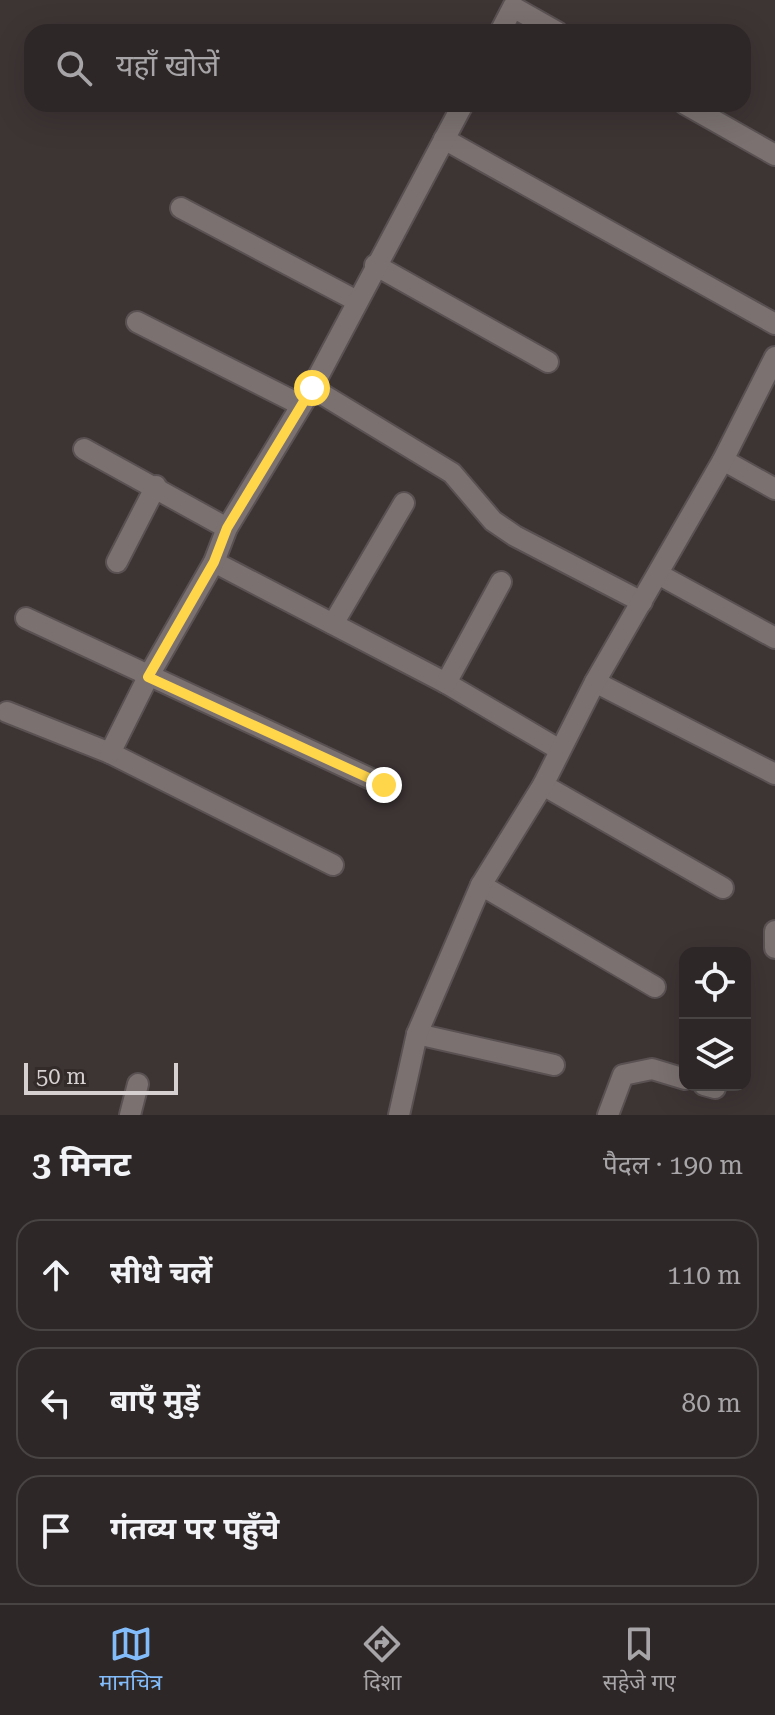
<!DOCTYPE html>
<html lang="hi">
<meta charset="utf-8">
<style>
:root{--surface:#2e2727;--page:#362f2f;--text:#f1f3f6;--muted:#a7a5a7;--line:#494444;--accent:#83bcfb}
body{margin:0;font-family:"Roboto Serif","Noto Sans Devanagari",serif;background:var(--page);color:var(--text)}
.controls{position:absolute;right:24px;bottom:24px;display:grid;overflow:hidden;border-radius:16px;box-shadow:0 8px 32px #0002}
.controls button{width:72px;height:72px;display:grid;place-items:center;padding:0;border:0;border-bottom:2px solid var(--line);background:var(--surface);color:var(--text);font:40px sans-serif}
.scale{position:absolute;left:24px;bottom:20px;width:154px;box-sizing:border-box;padding-left:8px;border:4px solid #d6d0d0;border-top:0;font-size:22px;line-height:28px;white-space:nowrap;color:#d6d0d0;-webkit-text-stroke:6px #332a2a;paint-order:stroke}
.stop{position:absolute;width:24px;height:24px;margin:-18px;border:6px solid #ffd54a;border-radius:50%;background:#fff}
.stop.end{background:#ffd54a;border-color:#fff;box-shadow:0 2px 8px #0008}
.list{margin:0;padding:0;list-style:none}
h2{display:flex;justify-content:space-between;align-items:center;height:104px;margin:0;padding:0 32px;font-size:34px}
h2 small{font-size:26px;font-weight:400;color:var(--muted)}
.list li{display:grid;grid-template-columns:52px 1fr auto;gap:24px;align-items:center;box-sizing:border-box;height:112px;margin:0 16px 16px;padding:0 16px;border:2px solid var(--line);border-radius:24px}
.list b{display:block;font-size:30px;white-space:nowrap}
.list em{font-size:26px;font-style:normal;color:var(--muted)}
.icon{flex:none;width:44px;height:44px;fill:none;stroke:currentColor;stroke-width:2;stroke-linecap:round;stroke-linejoin:round}
.map{position:relative;flex:none;width:775px;height:1115px;overflow:hidden}
.search{position:absolute;background:var(--surface);box-shadow:0 8px 32px #0002;left:24px;right:24px;top:24px;height:88px;display:flex;align-items:center;gap:20px;box-sizing:border-box;padding:0 28px;border-radius:24px;color:var(--muted);font-size:30px}
.sheet{height:488px;background:var(--surface)}
nav{display:flex;justify-content:space-around;align-items:center;box-sizing:border-box;height:112px;border-top:2px solid var(--line);background:var(--surface);font-size:22px;color:var(--muted)}
nav a{display:grid;justify-items:center;gap:4px}
nav .on{color:var(--accent)}
.map>svg:first-child{display:block}
.lines{fill:none;stroke-linecap:round;stroke-linejoin:round}
.minor-casing{stroke:#595152;stroke-width:24}
.minor{stroke:#7b7171;stroke-width:20}
.route{stroke:#ffd54a;stroke-width:10}
</style>
<div class="map">
<svg width="775" height="1115" viewBox="0 0 775 1115">
<rect width="100%" height="100%" fill="#3d3434"/>
<g class="lines">
<!-- minor casing -->
<g class="minor-casing">
<g id="minor">
<path d="M500,32L513,7L557,32"/>
<path d="M685,104L775,155"/>
<path d="M444,139L775,324"/>
<path d="M181,208L357,301"/>
<path d="M375,265L548,362"/>
<path d="M137,322L299,404"/>
<path d="M312,388L452,473L493,521L515,536L642,602"/>
<path d="M84,449L227,528"/>
<path d="M723,460L775,489"/>
<path d="M117,562L156,486"/>
<path d="M214,562L446,683L560,750"/>
<path d="M658,574L775,638"/>
<path d="M26,618L384,785"/>
<path d="M333,624L404,503"/>
<path d="M595,682L775,774"/>
<path d="M446,683L501,582"/>
<path d="M7,712L110,753L333,865"/>
<path d="M110,753L148,677L214,562L227,528L312,388L463,104"/>
<path d="M543,785L723,888"/>
<path d="M481,885L655,987"/>
<path d="M775,931V948"/>
<path d="M417,1034L554,1065"/>
<path d="M704,1085L715,1088"/>
<path d="M130,1115L138,1084"/>
<path d="M399,1115L417,1034L481,885L543,785L595,682L723,460L775,357"/>
<path d="M608,1115L623,1075L652,1069L685,1079"/>
</g>
</g>
<!-- minor -->
<use href="#minor" class="minor"/>
</g>
<g class="lines">
<!-- route -->
<path class="route" d="M312,388L227,528L214,562L148,677L384,785"/>
</g>
</svg>
<div class="controls">
<button><svg class="icon" aria-label="locate" viewBox="0 0 24 24"><circle cx="12" cy="12" r="6"/><path d="M12 2v4M12 18v4M2 12h4M18 12h4"/></svg></button>
<button><svg class="icon" aria-label="layers" viewBox="0 0 24 24"><path d="M12 4l9 5-9 5-9-5zM3 14l9 5 9-5"/></svg></button>
</div>
<div class="scale">50 m</div>
<div class="stop" style="left:312px;top:388px"></div>
<div class="stop end" style="left:384px;top:785px"></div>
<div class="search"><svg class="icon" aria-label="search" viewBox="0 0 24 24"><circle cx="10" cy="10" r="6"/><path d="M15 15l6 6"/></svg>यहाँ खोजें</div>
</div>
<section class="sheet">
<h2>3 मिनट<small>पैदल · 190 m</small></h2>
<ul class="list">
<li><svg class="icon" aria-label="ahead" viewBox="0 0 24 24"><path d="M12 20V5M6 11l6-6 6 6"/></svg><div><b>सीधे चलें</b></div><em>110 m</em></li>
<li><svg class="icon" aria-label="left" viewBox="0 0 24 24"><path d="M17 20v-9H6M10 6l-5 5 5 5"/></svg><div><b>बाएँ मुड़ें</b></div><em>80 m</em></li>
<li><svg class="icon" aria-label="arrive" viewBox="0 0 24 24"><path d="M6 21V4h12l-3 4 3 4H6"/></svg><div><b>गंतव्य पर पहुँचे</b></div></li>
</ul>
</section>
<nav>
<a class="on"><svg class="icon" aria-label="map" viewBox="0 0 24 24"><path d="M3 6l6-2 6 2 6-2v14l-6 2-6-2-6 2zM9 4v14M15 6v14"/></svg>मानचित्र</a>
<a><svg class="icon" aria-label="directions" viewBox="0 0 24 24"><path d="M12 3l9 9-9 9-9-9zM9 14v-3h6M13 9l2 2-2 2"/></svg>दिशा</a>
<a><svg class="icon" aria-label="saved" viewBox="0 0 24 24"><path d="M7 4h10v16l-5-4-5 4z"/></svg>सहेजे गए</a>
</nav>
